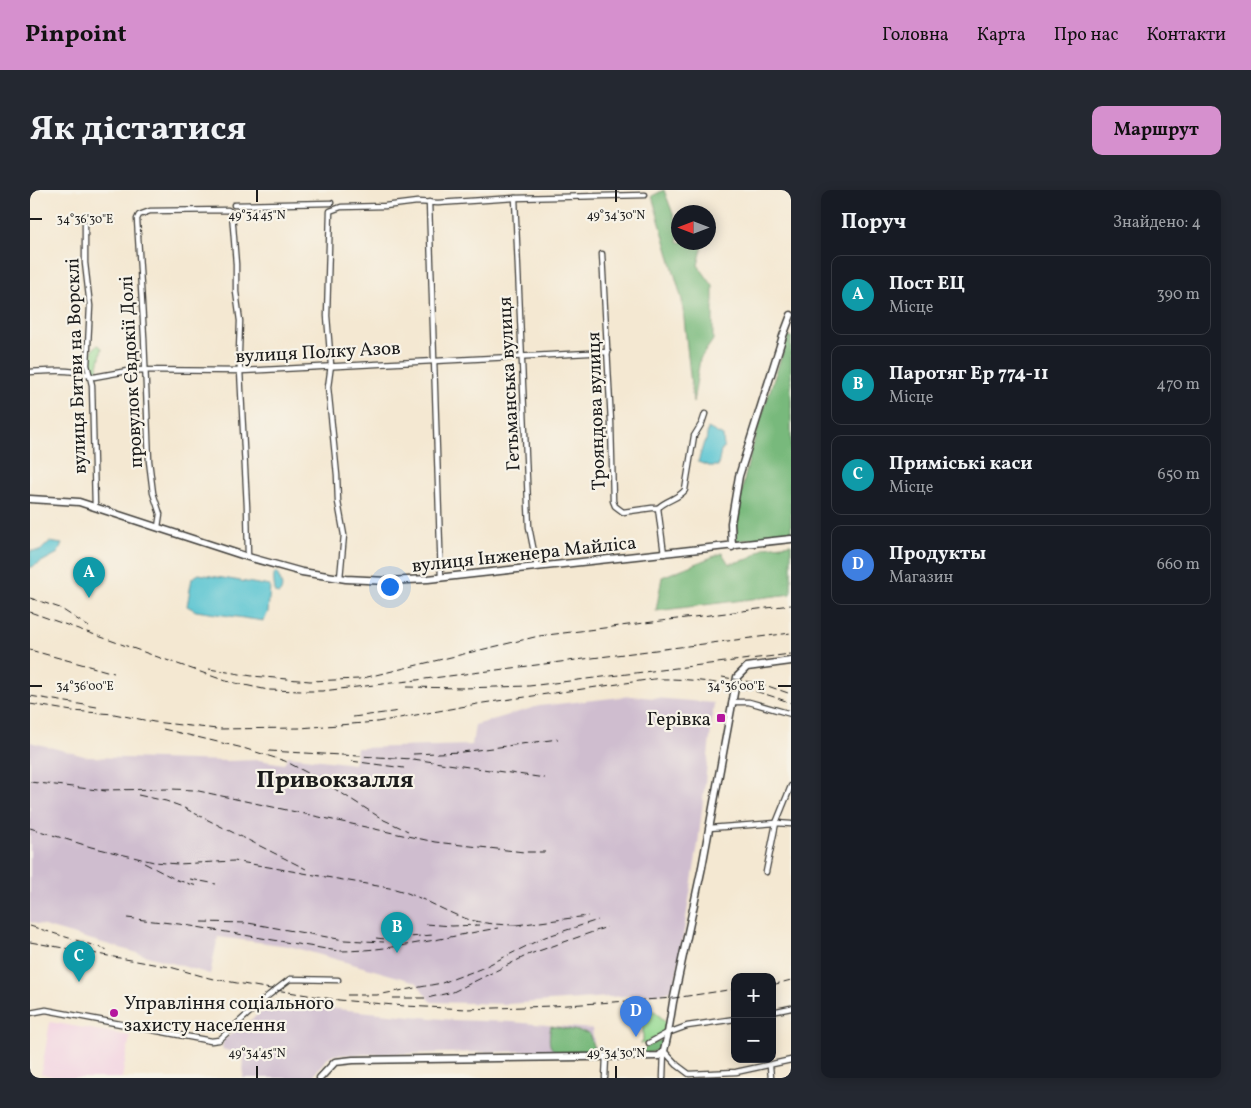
<!DOCTYPE html>
<html lang="uk">
<meta charset="utf-8">
<style>
:root{--surface:#171b24;--page:#242831;--text:#f1f3f6;--muted:#9ea1a6;--line:#363941;--accent:#d690ce}
body{margin:0;font-family:Vollkorn,serif;background:var(--page);color:var(--text)}
.controls{position:absolute;right:15px;bottom:15px;display:grid;overflow:hidden;border-radius:10px;box-shadow:0 2px 12px #0003}
.controls button{width:45px;height:45px;display:grid;place-items:center;padding:0;border:0;border-bottom:1px solid var(--line);background:var(--surface);color:var(--text);font:25px sans-serif}
.compass{position:absolute;left:641px;top:15px;width:45px;height:45px;border-radius:50%;background:var(--surface);box-shadow:0 2px 12px #0003;rotate:270deg}
.you{position:absolute;left:359px;top:396px;width:18px;height:18px;margin:-12px;border:4px solid #fff;border-radius:50%;background:#1a73e8;box-shadow:0 0 0 8px #1a73e833}
.badge{display:grid;place-items:center;width:32px;height:32px;border-radius:50%;background:var(--accent);color:#fff;font-size:16px;font-weight:700}
.pin{position:absolute;translate:-50% -41px;filter:drop-shadow(0 1px 2px #0008)}
.pin::after{content:'';position:absolute;top:26px;width:18px;height:15px;background:inherit;clip-path:polygon(0 0,100% 0,50% 100%)}
.list{margin:0;padding:0;list-style:none}
h2{display:flex;justify-content:space-between;align-items:center;height:65px;margin:0;padding:0 20px;font-size:21px}
h2 small{font-size:16px;font-weight:400;color:var(--muted)}
.list li{display:grid;grid-template-columns:32px 1fr auto;gap:15px;align-items:center;box-sizing:border-box;height:80px;margin:0 10px 10px;padding:0 10px;border:1px solid var(--line);border-radius:10px}
.list b{display:block;font-size:19px;white-space:nowrap}
.list p{margin:0;font-size:16px;white-space:nowrap;color:var(--muted)}
.list em{font-size:16px;font-style:normal;color:var(--muted)}
.map{position:relative;flex:none;width:761px;height:888px;overflow:hidden;border-radius:10px}
header{display:flex;align-items:center;gap:30px;box-sizing:border-box;height:70px;padding:0 25px;background:var(--accent);color:#111}
header strong{font-size:24px}
nav{display:flex;gap:28px;margin-inline-start:auto;font-size:18px}
.intro{display:flex;align-items:center;justify-content:space-between;box-sizing:border-box;height:120px;padding:0 30px}
h1{margin:0;font-size:35px}
.button{padding:12px 22px;border-radius:10px;background:var(--accent);color:#111;font-size:18px;font-weight:700}
main{display:flex;gap:30px;padding:0 30px}
aside{flex:1;background:var(--surface);border-radius:10px;box-shadow:0 2px 12px #0003}
.map>svg:first-child{display:block}
.built{fill:#f2cfe1}
.industrial{fill:#cfbdcf}
.green{fill:#95d992;stroke:#587a57}
.forest{fill:#78b97c;stroke:#4a6a4c}
.water{fill:#58c4d1;stroke:#3a7076}
.lines{fill:none;stroke-linecap:round;stroke-linejoin:round}
.street-casing{stroke:#3c3b37;stroke-width:7}
.secondary-casing{stroke:#3c3b37;stroke-width:9}
.street{stroke:#fff;stroke-width:4.5}
.secondary{stroke:#fff;stroke-width:6}
.rail{stroke:#1c1c1c;stroke-width:1;stroke-dasharray:8 4;stroke-linecap:butt}
.ticks{fill:none;stroke:#1c1c1c;stroke-width:2}
.poi-dot{fill:#b5179e;stroke:#f7f3e8;stroke-width:2}
.labels{text-anchor:middle;stroke-width:4.5;stroke-linejoin:round;paint-order:stroke}
.street-label{font-size:19px;fill:#1c1c1c;stroke:#f7f3e8}
.poi-label{font-size:19px;fill:#1c1c1c;stroke:#f7f3e8;text-anchor:end}
.district-label{font-size:24px;font-weight:bold;fill:#1c1c1c;stroke:#f7f3e8}
.ticks-label{font-size:12px;text-anchor:middle;fill:#1c1c1c;stroke:#f7f3e8;stroke-width:4.5;stroke-linejoin:round;paint-order:stroke}
</style>
<header>
<strong>Pinpoint</strong>
<nav><a>Головна</a><a>Карта</a><a>Про нас</a><a>Контакти</a></nav>
</header>
<div class="intro"><h1>Як дістатися</h1><a class="button">Маршрут</a></div>
<main>
<div class="map">
<svg width="761" height="888" viewBox="0 0 761 888">
<rect width="100%" height="100%" fill="#f7f3e8"/>
<filter id="ink" filterUnits="userSpaceOnUse"><feTurbulence type="fractalNoise" baseFrequency=".02" numOctaves="2"/><feDisplacementMap in="SourceGraphic" scale="10" xChannelSelector="R" yChannelSelector="G"/><feConvolveMatrix kernelMatrix="1 2 1 2 8 2 1 2 1" color-interpolation-filters="sRGB"/></filter>
<filter id="wash" filterUnits="userSpaceOnUse"><feTurbulence type="fractalNoise" baseFrequency=".0096" numOctaves="4" result="noise"/><feDisplacementMap in="SourceGraphic" scale="20" xChannelSelector="R" yChannelSelector="G"/><feGaussianBlur stdDeviation="1.12" result="paint"/><feColorMatrix in="noise" values="0 0 0 0 0 0 0 0 0 0 0 0 0 0 0 0 0 1.4 0 .05"/><feComposite in="paint" operator="in"/></filter>
<g filter="url(#wash)">
<rect width="100%" height="100%" fill="#f4e8d2"/>
<!-- built -->
<path class="built" d="M20,832L100,846L92,888H32L11,884Z"/>
<!-- industrial -->
<g class="industrial">
<path d="M601,506L684,513L668,654L645,796L636,803L477,814L401,812L386,792L259,756L188,747L180,784L0,732V552L58,567L197,571L229,570L254,574L258,566L324,574L327,558L442,555L445,535L509,516Z"/>
<path d="M244,813L423,830L482,832L562,839L565,860L303,865L297,869L281,888H213L214,865L192,859L193,850Z"/>
</g>
<!-- green -->
<g class="green">
<path d="M68,155L72,158L67,181H61L59,176V167L61,166L63,159Z"/>
<path d="M621,820L626,822L636,833L633,842L615,854L610,853L613,851V837L603,835L594,826H604Z"/>
</g>
<!-- forest -->
<g class="forest">
<path d="M634,0L648,37V52L669,53L673,55L668,75L683,96V150L670,169L663,213L652,110L622,6Z"/>
<path d="M758,146L761,147V344L706,351C709,280 737,213 758,146Z"/>
<path d="M761,354V404L626,421L632,387L692,363L699,374L719,369L735,357Z"/>
<path d="M521,836L559,843L565,862C557,864 549,864 541,864C519,863 517,857 521,836Z"/>
<path d="M630,850L634,852L632,858L620,863L608,864L616,857Z"/>
</g>
<!-- water -->
<g class="water">
<path d="M678,238L693,246L694,258L691,261L688,276H679L668,272L674,252L676,251Z"/>
<path d="M19,352L32,354L28,363L0,378V361H10Z"/>
<path d="M245,383H247C250,390 255,398 249,404L245,403C245,396 242,389 245,383Z"/>
<path d="M169,384L240,396L238,422L234,431L166,421L157,416L162,388Z"/>
</g>
</g>
<g filter="url(#ink)">
<g class="lines">
<!-- street casing -->
<g class="street-casing">
<g id="street">
<path d="M485,8L499,337L507,377"/>
<path d="M399,12L411,388"/>
<path d="M204,15L301,13"/>
<path d="M55,34V73L60,116L57,175L62,195L65,317"/>
<path d="M572,64L581,232L583,311L585,316L593,322L622,318H628L634,364"/>
<path d="M0,182C20,181 45,178 64,187L103,180L211,181L578,162"/>
<path d="M628,318C636,310 648,309 655,300L664,246L672,233L675,224"/>
<path d="M128,337L130,324L123,303L119,271L114,147L107,29L109,25L120,21L198,20L202,23L206,74V102L210,131L209,161L217,317L218,367"/>
<path d="M310,388L314,345L308,312L307,285L298,197L301,175L297,126L300,21L311,17L355,16L387,12L408,13L485,8L615,5"/>
<path d="M702,512H719L761,524"/>
<path d="M679,638L746,633L761,634"/>
<path d="M736,682L746,633L761,596"/>
<path d="M742,822L761,818"/>
<path d="M0,823L16,820L181,851L189,850L239,805L260,789L308,790"/>
<path d="M638,843L657,836L705,829"/>
<path d="M619,853L639,842"/>
<path d="M634,861L647,875L659,884L706,882L761,870"/>
<path d="M740,876L741,888"/>
<path d="M575,888L576,867"/>
<path d="M633,888L634,861"/>
</g>
</g>
<!-- secondary casing -->
<g class="secondary-casing">
<g id="secondary">
<path d="M0,309L49,312L218,367L272,382L316,389L357,391L398,389L761,349"/>
<path d="M702,357L701,333L709,286L753,146L761,125"/>
<path d="M290,888L305,872L323,870L629,866L634,861L638,843L643,812L672,677L707,487L717,477L761,471"/>
</g>
</g>
<!-- street -->
<use href="#street" class="street"/>
<!-- secondary -->
<use href="#secondary" class="secondary"/>
<!-- rail -->
<g class="rail">
<path d="M0,408L30,418L59,437"/>
<path d="M0,422L196,491L238,500L272,501H292L379,491L761,443"/>
<path d="M0,460L84,483"/>
<path d="M179,479L222,486L280,491L329,489L509,446L761,415"/>
<path d="M692,487L732,494L761,504"/>
<path d="M377,497L433,498L499,496L761,464"/>
<path d="M0,506L67,517"/>
<path d="M0,514L42,521L84,524L124,532L187,539L270,538L347,532L453,513L624,489C671,488 717,496 761,513"/>
<path d="M323,527L370,521"/>
<path d="M133,539L213,558L255,571L289,589L354,630L378,641"/>
<path d="M239,561L383,569L515,588"/>
<path d="M383,564L432,562L528,549"/>
<path d="M321,571L374,578"/>
<path d="M0,592L76,601"/>
<path d="M71,600L141,599L164,600L405,652L494,662H515"/>
<path d="M108,605L136,611L150,616L276,679"/>
<path d="M0,638L61,657L124,672L148,674L204,671L365,699C387,705 405,716 426,725C447,734 470,735 492,735"/>
<path d="M114,673L147,690L167,696"/>
<path d="M160,689L186,694"/>
<path d="M97,728L149,734L308,761C363,761 415,747 468,738"/>
<path d="M171,732L218,733L314,750L354,752"/>
<path d="M396,734L422,736L450,735"/>
<path d="M486,735L558,726"/>
<path d="M0,736L78,760"/>
<path d="M346,748L355,749L403,745"/>
<path d="M0,752L140,777L179,788L252,801L309,810L375,816L437,819L522,816L644,808L705,799"/>
<path d="M742,795L761,790"/>
<path d="M317,805H347L412,793L450,779L515,747L568,730"/>
<path d="M363,808H397L423,802L500,764L577,737"/>
</g>
</g>
</g>
<!-- ticks -->
<path class="ticks" d="M227,0V12M586,0V12M0,29H12M0,496H12M748,496H761M227,876V888M586,876V888"/>
<!-- markers -->
<g class="poi-dot">
<rect x="686" y="523" width="10" height="10" rx="2.5"/>
<circle cx="84" cy="823" r="5"/>
</g>
<g class="labels">
<!-- street labels -->
<g class="street-label">
<text transform="translate(288 161) rotate(-3)" y="7">вулиця Полку Азов</text>
<text transform="translate(45 176) rotate(-92)" y="7">вулиця Битви на Ворсклі</text>
<text transform="translate(100 182) rotate(-93)" y="7">провулок Євдокії Долі</text>
<text transform="translate(478 194) rotate(-93)" y="7">Гетьманська вулиця</text>
<text transform="translate(565 221) rotate(-92)" y="7">Трояндова вулиця</text>
<text transform="translate(494 363) rotate(-6)" y="7">вулиця Інженера Майліса</text>
</g>
<!-- poi labels -->
<g class="poi-label">
<text x="681" y="535">Герівка</text>
<text x="94" y="819" text-anchor="start">Управління соціального<tspan x="94" dy="22">захисту населення</tspan></text>
</g>
<!-- district labels -->
<g class="district-label">
<text x="305" y="597">Привокзалля</text>
</g>
</g>
<g class="ticks-label">
<text x="227" y="29">49°34'45"N</text>
<text x="586" y="29">49°34'30"N</text>
<text x="55" y="33">34°36'30"E</text>
<text x="706" y="500">34°36'00"E</text>
<text x="55" y="500">34°36'00"E</text>
<text x="227" y="867">49°34'45"N</text>
<text x="586" y="867">49°34'30"N</text>
</g>
</svg>
<div class="controls">
<button>+</button>
<button>−</button>
</div>
<svg class="compass" viewBox="-18 -18 36 36"><path d="M0-13l5 13h-10z" fill="#e53935"/><path d="M0 13l5-13h-10z" fill="#9ea1a6"/></svg>
<div class="you"></div>
<div class="pin badge" style="left:59px;top:408px;background:#0f9aa8">A</div>
<div class="pin badge" style="left:367px;top:763px;background:#0f9aa8">B</div>
<div class="pin badge" style="left:49px;top:792px;background:#0f9aa8">C</div>
<div class="pin badge" style="left:606px;top:847px;background:#3f7fe0">D</div>
</div>
<aside>
<h2>Поруч<small>Знайдено: 4</small></h2>
<ul class="list">
<li><span class="badge" style="background:#0f9aa8">A</span><div><b>Пост ЕЦ</b><p>Місце</p></div><em>390 m</em></li>
<li><span class="badge" style="background:#0f9aa8">B</span><div><b>Паротяг Ер 774-11</b><p>Місце</p></div><em>470 m</em></li>
<li><span class="badge" style="background:#0f9aa8">C</span><div><b>Приміські каси</b><p>Місце</p></div><em>650 m</em></li>
<li><span class="badge" style="background:#3f7fe0">D</span><div><b>Продукты</b><p>Магазин</p></div><em>660 m</em></li>
</ul>
</aside>
</main>
